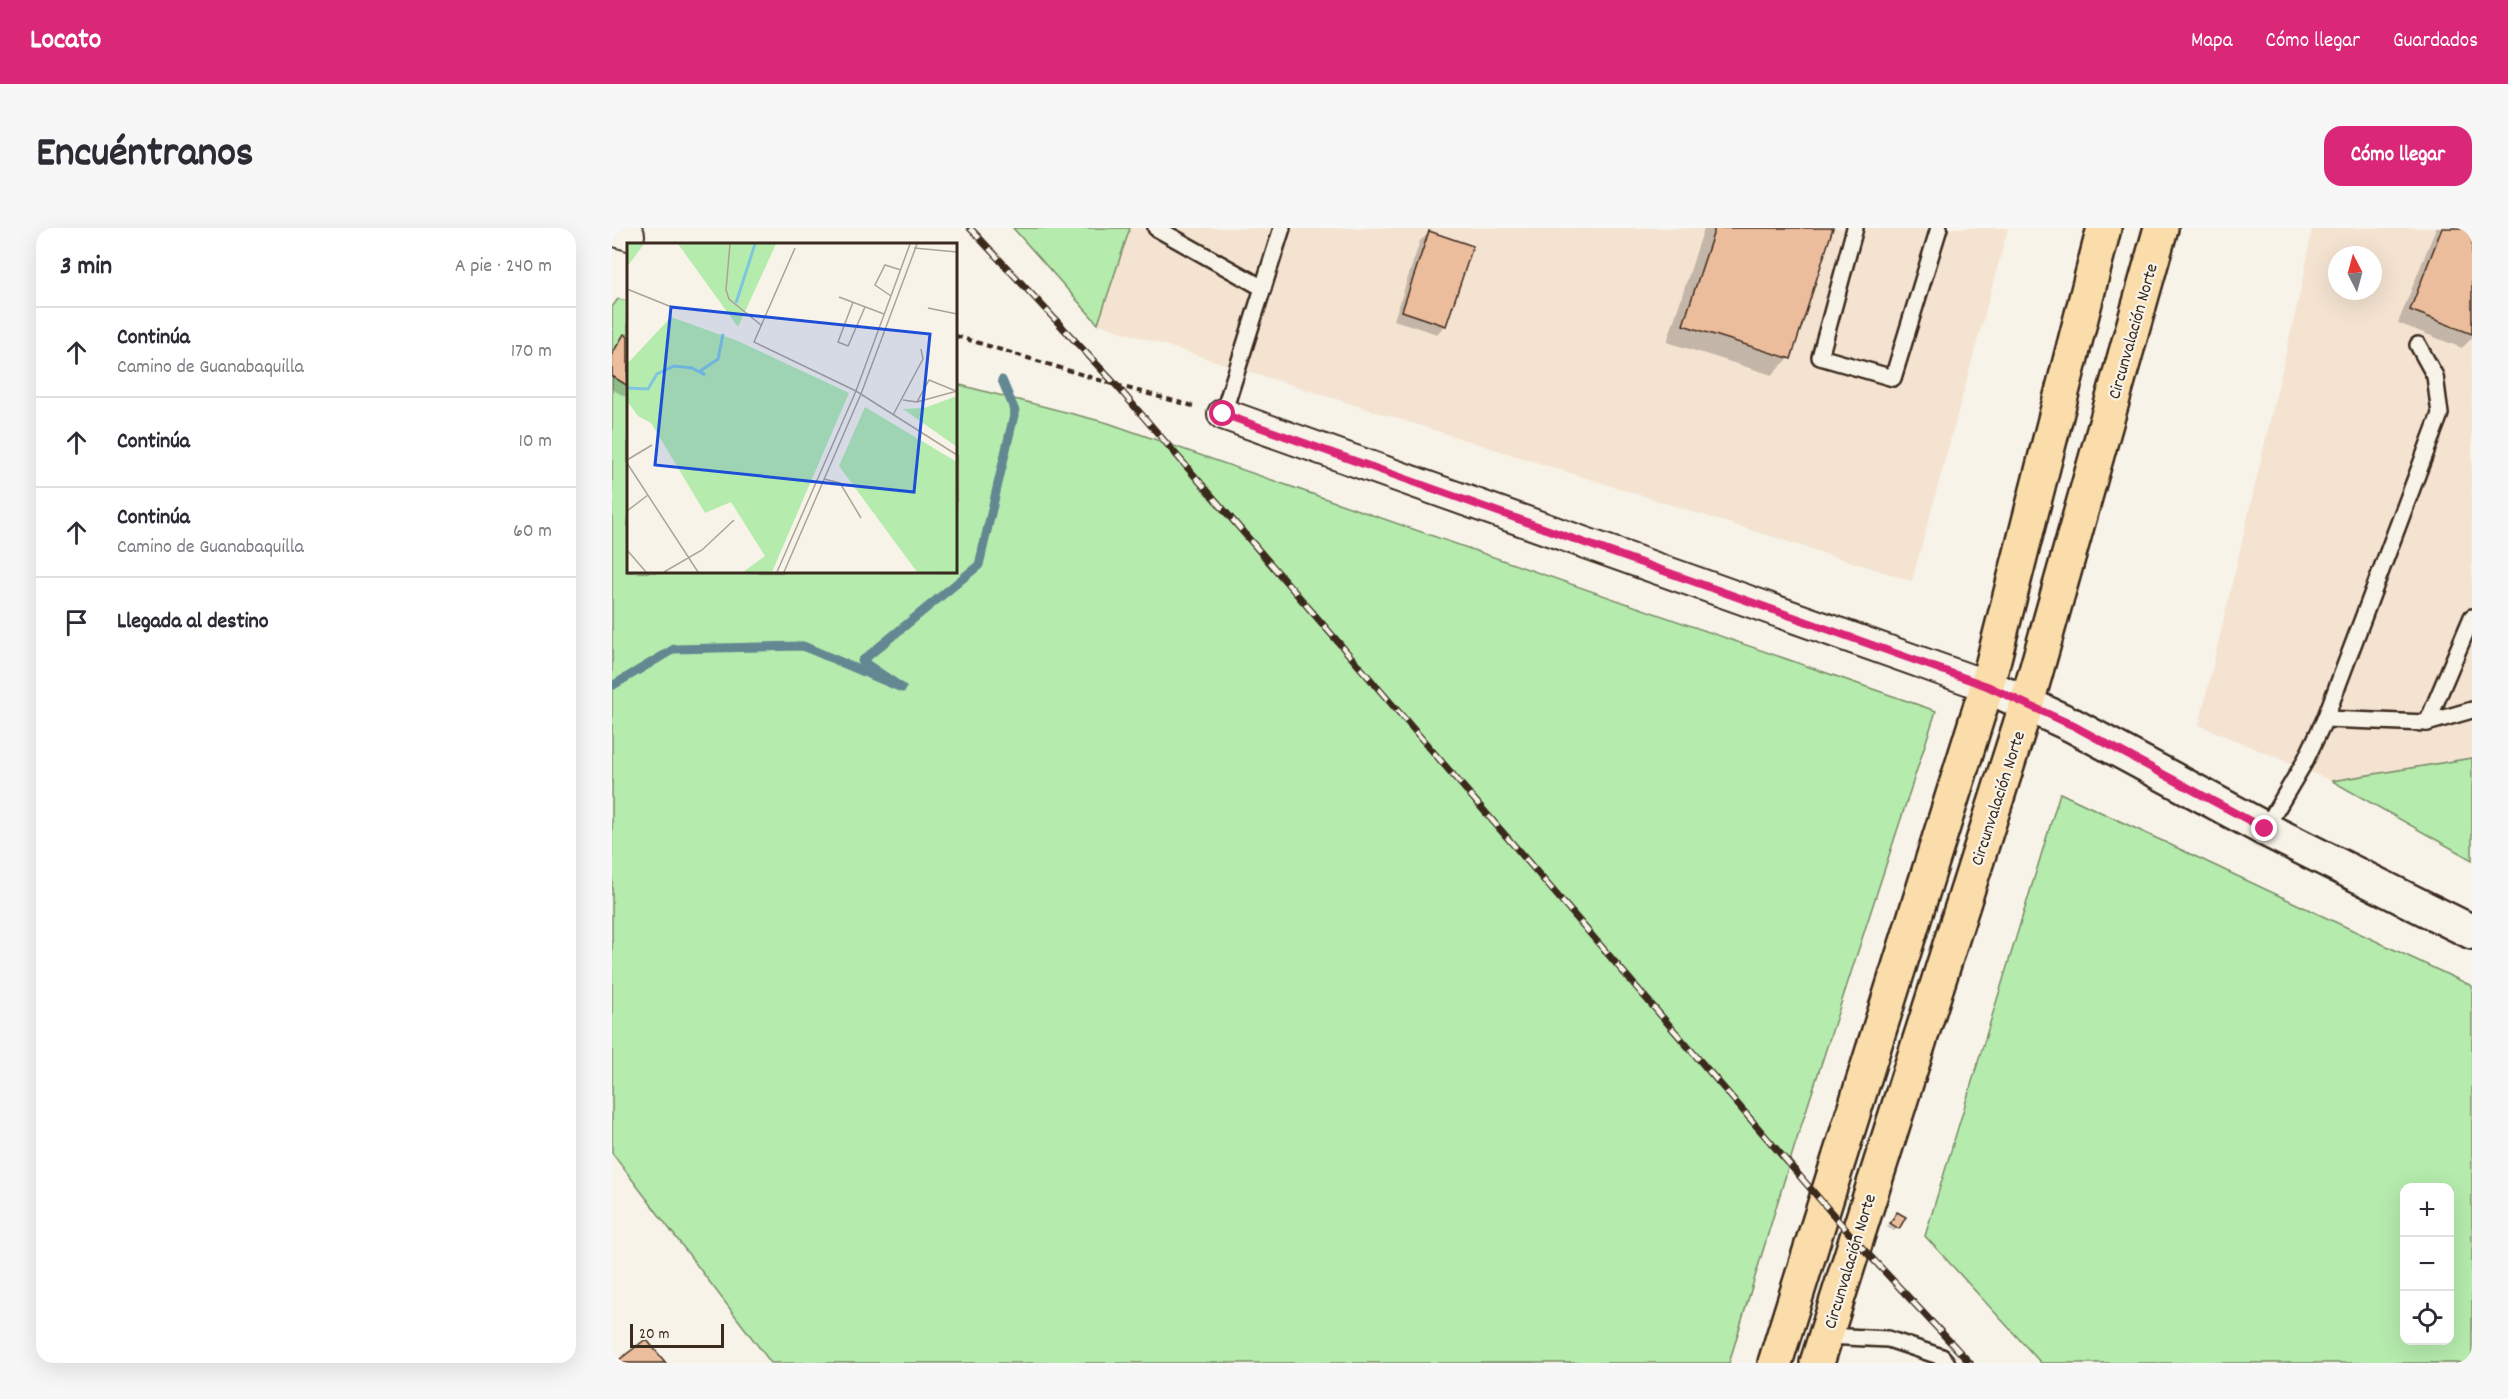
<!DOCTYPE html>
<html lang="es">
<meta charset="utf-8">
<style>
:root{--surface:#fff;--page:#f7f7f7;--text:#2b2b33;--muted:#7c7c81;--line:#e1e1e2;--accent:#db2777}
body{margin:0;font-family:Dekko,sans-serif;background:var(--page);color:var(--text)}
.controls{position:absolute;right:18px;bottom:18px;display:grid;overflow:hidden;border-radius:12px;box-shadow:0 6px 24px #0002}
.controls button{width:54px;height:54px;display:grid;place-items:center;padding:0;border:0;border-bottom:2px solid var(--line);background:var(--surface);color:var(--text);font:30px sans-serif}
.compass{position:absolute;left:1716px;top:18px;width:54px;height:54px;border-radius:50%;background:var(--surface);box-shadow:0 6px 24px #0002;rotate:354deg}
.scale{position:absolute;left:18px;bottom:15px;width:94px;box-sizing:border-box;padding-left:6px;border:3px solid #3b2a1e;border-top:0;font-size:16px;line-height:21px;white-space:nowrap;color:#3b2a1e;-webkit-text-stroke:4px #f7f3e8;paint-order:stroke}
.stop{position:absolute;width:18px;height:18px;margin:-14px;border:4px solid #db2777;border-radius:50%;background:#fff}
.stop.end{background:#db2777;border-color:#fff;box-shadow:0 2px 6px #0008}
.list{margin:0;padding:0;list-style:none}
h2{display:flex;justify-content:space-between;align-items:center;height:78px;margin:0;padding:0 24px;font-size:26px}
h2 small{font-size:20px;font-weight:400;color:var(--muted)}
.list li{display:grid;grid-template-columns:39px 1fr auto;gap:18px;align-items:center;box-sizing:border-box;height:90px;padding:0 24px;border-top:2px solid var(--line)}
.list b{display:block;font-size:22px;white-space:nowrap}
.list p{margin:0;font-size:20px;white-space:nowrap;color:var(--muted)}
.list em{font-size:20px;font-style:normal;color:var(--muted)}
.icon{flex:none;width:33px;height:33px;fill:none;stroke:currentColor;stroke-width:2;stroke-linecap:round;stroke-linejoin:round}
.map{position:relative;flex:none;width:1860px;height:1135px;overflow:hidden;border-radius:18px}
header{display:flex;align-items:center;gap:36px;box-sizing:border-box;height:84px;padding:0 30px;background:var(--accent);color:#fff}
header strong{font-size:28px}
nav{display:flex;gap:33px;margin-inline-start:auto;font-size:21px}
.intro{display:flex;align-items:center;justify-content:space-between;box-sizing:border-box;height:144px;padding:0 36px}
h1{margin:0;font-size:42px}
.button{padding:15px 27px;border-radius:18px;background:var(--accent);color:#fff;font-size:21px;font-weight:700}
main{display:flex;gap:36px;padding:0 36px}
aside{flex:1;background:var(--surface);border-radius:18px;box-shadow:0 6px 24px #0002}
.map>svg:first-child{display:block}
.built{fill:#f4e3d1;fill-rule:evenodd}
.green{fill:#b5ebad;stroke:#788a66;stroke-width:1.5;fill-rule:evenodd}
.shadow{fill:#0003}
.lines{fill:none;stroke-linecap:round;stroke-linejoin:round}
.stream{stroke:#638892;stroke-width:9}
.building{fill:#ecbd9c;stroke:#3b2a1e;stroke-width:1.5}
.service-casing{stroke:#3b2a1e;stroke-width:20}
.minor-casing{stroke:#3b2a1e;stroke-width:34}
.tertiary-casing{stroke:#3b2a1e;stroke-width:38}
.trunk-casing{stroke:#3b2a1e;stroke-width:38}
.path{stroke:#3b2a1e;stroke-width:4;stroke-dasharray:6 4.5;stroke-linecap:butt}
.service{stroke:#f7f3e8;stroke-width:15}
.minor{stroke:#f7f3e8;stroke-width:30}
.tertiary{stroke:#f7f3e8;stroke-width:33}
.trunk{stroke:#fbddab;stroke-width:33}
.rail-casing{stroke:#3b2a1e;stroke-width:7}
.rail{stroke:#f7f3e8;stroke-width:4.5;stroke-dasharray:14;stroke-linecap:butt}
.route{stroke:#db2777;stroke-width:8}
.labels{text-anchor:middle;stroke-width:4.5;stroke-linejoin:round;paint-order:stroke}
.street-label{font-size:18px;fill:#3b2a1e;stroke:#f7f3e8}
.inset-river{fill:none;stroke:#7ec6df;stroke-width:3}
.inset-road{fill:none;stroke:#aca397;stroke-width:1.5}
.view{fill:#1d4ed8;fill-opacity:0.15;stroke:#1d4ed8;stroke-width:3}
.inset-edge{fill:none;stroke:#3b2a1e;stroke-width:3}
</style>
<header>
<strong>Locato</strong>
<nav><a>Mapa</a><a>Cómo llegar</a><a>Guardados</a></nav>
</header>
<div class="intro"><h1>Encuéntranos</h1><a class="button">Cómo llegar</a></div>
<main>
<aside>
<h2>3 min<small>A pie · 240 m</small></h2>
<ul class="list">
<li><svg class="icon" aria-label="ahead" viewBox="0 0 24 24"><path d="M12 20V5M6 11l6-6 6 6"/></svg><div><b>Continúa</b><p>Camino de Guanabaquilla</p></div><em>170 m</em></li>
<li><svg class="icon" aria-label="ahead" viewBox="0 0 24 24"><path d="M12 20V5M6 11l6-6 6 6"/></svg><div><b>Continúa</b></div><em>10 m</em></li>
<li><svg class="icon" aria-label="ahead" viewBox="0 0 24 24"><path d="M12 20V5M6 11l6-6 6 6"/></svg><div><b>Continúa</b><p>Camino de Guanabaquilla</p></div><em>60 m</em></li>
<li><svg class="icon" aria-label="arrive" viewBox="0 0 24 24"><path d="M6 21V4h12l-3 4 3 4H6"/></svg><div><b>Llegada al destino</b></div></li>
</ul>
</aside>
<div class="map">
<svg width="1860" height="1135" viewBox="0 0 1860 1135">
<rect width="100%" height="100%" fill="#f7f3e8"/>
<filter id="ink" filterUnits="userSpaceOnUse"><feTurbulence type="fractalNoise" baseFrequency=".0167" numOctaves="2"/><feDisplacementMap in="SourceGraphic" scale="12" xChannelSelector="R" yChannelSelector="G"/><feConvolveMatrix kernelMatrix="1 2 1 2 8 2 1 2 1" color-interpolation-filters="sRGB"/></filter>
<g filter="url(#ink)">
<!-- built -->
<g class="built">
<path d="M518,0H1396L1300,353L486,96Z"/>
<path d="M1700,0H1860V530L1720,553L1587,497L1693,43ZM1725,27H1761V63H1725Z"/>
</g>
<!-- green -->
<g class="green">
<path d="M401,0H518L486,96Z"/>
<path d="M6,71L16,73V344H344V156L496,195L1324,483L1182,920L1117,1135H159L0,925V79Z"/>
<path d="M1860,530V632L1720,553Z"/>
<path d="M1448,565L1860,758V1135H1429L1313,1008ZM1792,960H1838V1112H1792Z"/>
</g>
<!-- shadow -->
<g class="shadow">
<path d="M1092,0H1219L1177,130L1160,147L1055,114Z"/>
<path d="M1824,0H1860V110L1850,120L1786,95Z"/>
<path d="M817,5L833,97L825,106L782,92L808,13Z"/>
<path d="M12,108L16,111V165L13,169L0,161V123Z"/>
<path d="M1285,986L1286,1000L1282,1003L1275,999Z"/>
</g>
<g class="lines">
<!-- stream -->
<path class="stream" d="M0,458L62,421L191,418L290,460L250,433L367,337L403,183L390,152"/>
</g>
<!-- building -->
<g class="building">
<path d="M1103,0H1221L1179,131L1071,97Z"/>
<path d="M1830,0H1860V106L1798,82Z"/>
<path d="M817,3L861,18L834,98L790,83Z"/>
<path d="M12,106L16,109V158L0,148V126Z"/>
<path d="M1285,984L1294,989L1287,1001L1278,995Z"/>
<path d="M34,1111L54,1135H3Z"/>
</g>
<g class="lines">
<!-- service casing -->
<g class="service-casing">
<g id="service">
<path d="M544,0L651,60"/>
<path d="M1243,0L1208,129L1281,150L1327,0"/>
<path d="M611,186L670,0"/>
<path d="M1713,491L1815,495L1860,482"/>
<path d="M1815,495L1860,389"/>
<path d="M1653,601L1692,535L1713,491L1828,186L1823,148L1806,117"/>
<path d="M1213,1108L1276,1111L1330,1129L1335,1135"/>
</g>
</g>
<!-- minor casing -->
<g class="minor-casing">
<g id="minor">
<path d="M0,2L17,7"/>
<path d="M611,186L1375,458"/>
</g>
</g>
<!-- tertiary casing -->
<g class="tertiary-casing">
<path id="tertiary" d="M1375,458L1460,497L1653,601L1860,704"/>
</g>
<!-- trunk casing -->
<g class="trunk-casing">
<g id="trunk">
<path d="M1163,1135L1375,458L1492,0"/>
<path d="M1205,1135L1415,475L1549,0"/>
</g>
</g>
<!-- path -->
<path class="path" d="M344,108L504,157L581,178"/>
<!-- service -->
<use href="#service" class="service"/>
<!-- minor -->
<use href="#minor" class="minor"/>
<!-- tertiary -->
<use href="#tertiary" class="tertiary"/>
<!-- trunk -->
<use href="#trunk" class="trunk"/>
<!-- rail casing -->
<g class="rail-casing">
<path id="rail" d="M358,0L504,157L1243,1012L1358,1135"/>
</g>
<!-- rail -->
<use href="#rail" class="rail"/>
</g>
</g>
<g class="lines" filter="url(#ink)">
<!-- route -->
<path class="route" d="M611,186L1375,458L1460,497L1653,601"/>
</g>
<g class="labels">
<!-- street labels -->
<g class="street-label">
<text transform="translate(1520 103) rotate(-74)" y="6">Circunvalación Norte</text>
<text transform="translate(1385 570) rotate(-72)" y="6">Circunvalación Norte</text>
<text transform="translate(1237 1033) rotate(-73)" y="6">Circunvalación Norte</text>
</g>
</g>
<!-- overview -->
<g transform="translate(15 15)">
<rect width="330" height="330" fill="#f7f3e8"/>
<path d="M0,1H17L0,24ZM51,1H149L111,84ZM44,74L111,98L222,150L145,329H116L138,313L104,259L78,270L24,180L11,173L0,158V121ZM330,153V204L276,166L297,165ZM238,164L330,219V329H290L212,223Z" fill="#b5ebad"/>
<path class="inset-river" d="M109,60L128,1M0,145L21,146L30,131L47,123L65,125L78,132L73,128L91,116L96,91"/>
<path class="inset-road" d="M103,1L99,47L102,56L134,82M168,5L127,99L229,148L330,212M287,5L330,9M0,46L47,65M264,53L248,42L258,22L274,27M212,54L257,71M226,59L211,99L221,103L238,64M301,65L330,71M276,157L290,159L330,148M290,159L302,137L329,148M266,172L296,116L294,106M0,217L25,202M0,220L71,329M197,236L213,240L234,275M0,268L21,252M0,307L19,329M37,329L75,307L107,277M150,329L229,148L283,1M157,329L234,151L290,1"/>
<path class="view" d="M44,64L303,91L287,249L28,222Z"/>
<rect width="330" height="330" class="inset-edge"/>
</g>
</svg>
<div class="controls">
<button>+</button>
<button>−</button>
<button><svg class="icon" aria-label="locate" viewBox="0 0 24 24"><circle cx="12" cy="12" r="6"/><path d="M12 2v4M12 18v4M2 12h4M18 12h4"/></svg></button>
</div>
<svg class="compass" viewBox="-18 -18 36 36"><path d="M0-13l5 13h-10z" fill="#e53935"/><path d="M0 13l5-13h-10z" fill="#7c7c81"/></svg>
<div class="scale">20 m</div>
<div class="stop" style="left:611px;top:186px"></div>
<div class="stop end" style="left:1653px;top:601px"></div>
</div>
</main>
